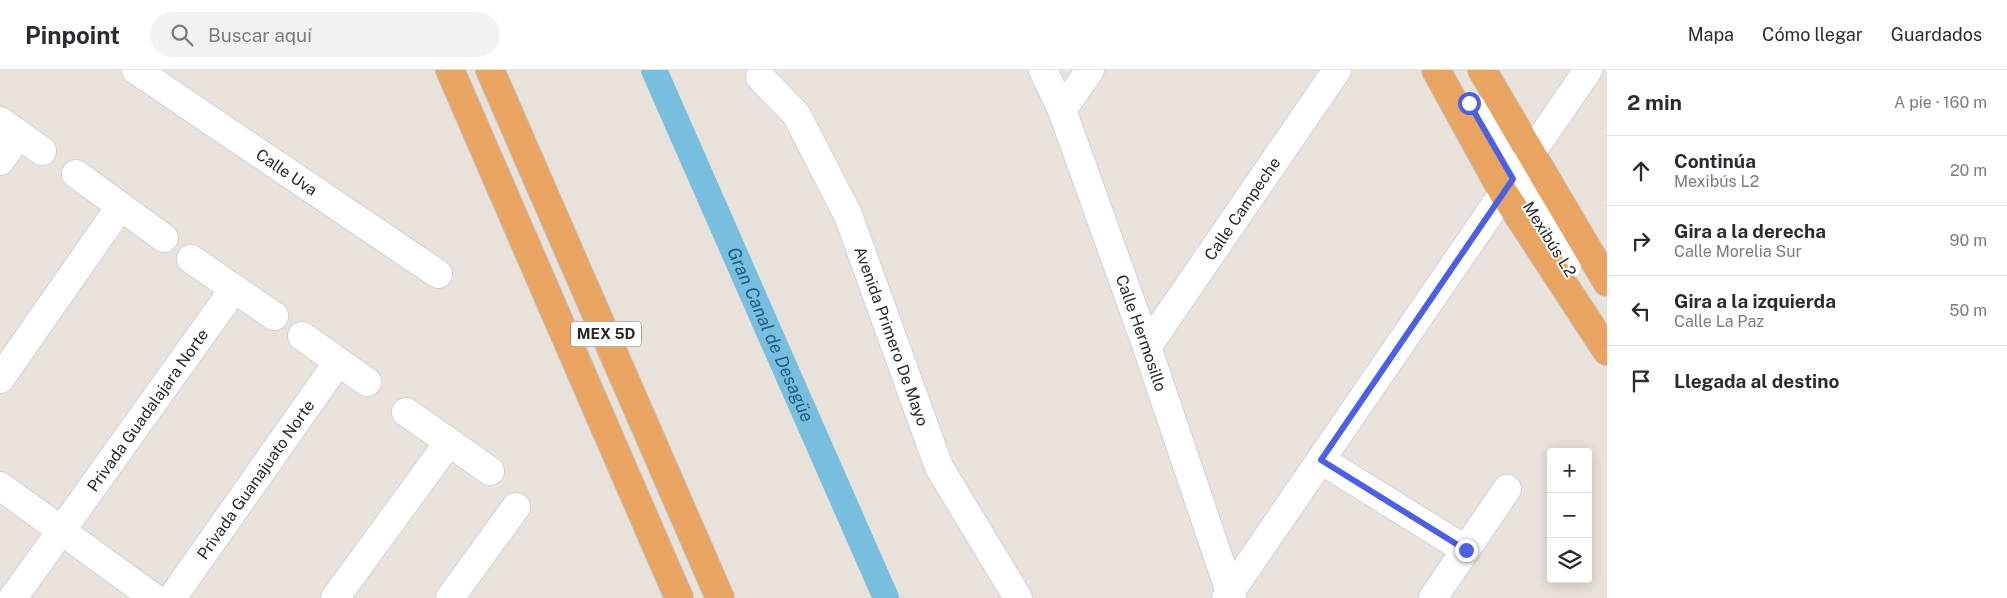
<!DOCTYPE html>
<html lang="es">
<meta charset="utf-8">
<style>
:root{--surface:#fff;--page:#f2f2f3;--text:#2b2b33;--muted:#7c7c81;--line:#e1e1e2}
body{margin:0;font-family:"Public Sans",sans-serif;background:var(--page);color:var(--text)}
.controls{position:absolute;right:15px;bottom:15px;display:grid;overflow:hidden;border-radius:5px;box-shadow:0 2px 12px #0003}
.controls button{width:45px;height:45px;display:grid;place-items:center;padding:0;border:0;border-bottom:1px solid var(--line);background:var(--surface);color:var(--text);font:25px sans-serif}
.stop{position:absolute;width:15px;height:15px;margin:-11px;border:4px solid #4b60e3;border-radius:50%;background:#fff}
.stop.end{background:#4b60e3;border-color:#fff;box-shadow:0 1px 5px #0008}
.list{margin:0;padding:0;list-style:none}
h2{display:flex;justify-content:space-between;align-items:center;height:65px;margin:0;padding:0 20px;font-size:21px}
h2 small{font-size:16px;font-weight:400;color:var(--muted)}
.list li{display:grid;grid-template-columns:32px 1fr auto;gap:15px;align-items:center;box-sizing:border-box;height:70px;padding:0 20px;border-top:1px solid var(--line)}
.list b{display:block;font-size:19px;white-space:nowrap}
.list p{margin:0;font-size:16px;white-space:nowrap;color:var(--muted)}
.list em{font-size:16px;font-style:normal;color:var(--muted)}
.icon{flex:none;width:28px;height:28px;fill:none;stroke:currentColor;stroke-width:2;stroke-linecap:round;stroke-linejoin:round}
.map{position:relative;flex:none;width:1607px;height:528px;overflow:hidden}
header{display:flex;align-items:center;gap:30px;box-sizing:border-box;height:70px;padding:0 25px;background:var(--surface);border-bottom:1px solid var(--line)}
header strong{font-size:24px}
nav{display:flex;gap:28px;margin-inline-start:auto;font-size:18px}
.search{width:350px;height:45px;background:var(--page);display:flex;align-items:center;gap:12px;box-sizing:border-box;padding:0 18px;border-radius:28px;color:var(--muted);font-size:19px}
main{display:flex}
aside{flex:1;background:var(--surface)}
.map>svg:first-child{display:block}
.lines{fill:none;stroke-linecap:round;stroke-linejoin:round}
.canal{stroke:#78bede;stroke-width:26}
.minor-casing{stroke:#cfd1de;stroke-width:30}
.highway-casing{stroke:#c3c3c3;stroke-width:30}
.minor{stroke:#fff;stroke-width:28}
.highway{stroke:#eaa462;stroke-width:28}
.route{stroke:#4b60e3;stroke-width:6}
.labels{text-anchor:middle;stroke-width:4;stroke-linejoin:round;paint-order:stroke}
.shield{fill:#fff;stroke:#686868;stroke-width:1}
.shield-label{font-size:15px;font-weight:bold;fill:#272727}
.street-label{font-size:16px;fill:#272727;stroke:#fff}
.water-label{font-size:18px;font-style:italic;fill:#1c5c85;stroke:#fff}
</style>
<header>
<strong>Pinpoint</strong>
<div class="search"><svg class="icon" aria-label="search" viewBox="0 0 24 24"><circle cx="10" cy="10" r="6"/><path d="M15 15l6 6"/></svg>Buscar aquí</div>
<nav><a>Mapa</a><a>Cómo llegar</a><a>Guardados</a></nav>
</header>
<main>
<div class="map">
<svg width="1607" height="528" viewBox="0 0 1607 528">
<rect width="100%" height="100%" fill="#e8e2da"/>
<g class="lines">
<!-- canal -->
<path class="canal" id="s1" d="M654,0L886,528"/>
<!-- minor casing -->
<g class="minor-casing">
<g id="minor">
<path id="s2" d="M136,0L438,204"/>
<path id="s3" d="M1043,0L1062,40L1147,277L1232,528"/>
<path id="s4" d="M760,7L796,44L848,145L939,397L1018,528"/>
<path d="M1472,38L1513,109L1567,196"/>
<path d="M1062,40L1090,0"/>
<path d="M0,51L42,81"/>
<path d="M0,91L19,65"/>
<path d="M76,104L164,168"/>
<path d="M191,189L274,246"/>
<path d="M302,266L367,312"/>
<path id="s5" d="M1147,277L1337,0"/>
<path d="M0,309L120,137"/>
<path d="M406,342L490,401"/>
<path d="M1321,390L1466,480"/>
<path d="M0,416L154,528"/>
<path id="s6" d="M13,528L234,219"/>
<path id="s7" d="M172,528L338,292"/>
<path d="M335,528L449,372"/>
<path d="M450,528L516,437"/>
<path d="M1226,528L1588,0"/>
<path d="M1433,528L1507,419"/>
</g>
</g>
<!-- highway casing -->
<g class="highway-casing">
<g id="highway">
<path d="M450,0L679,528"/>
<path d="M490,0L720,528"/>
<path d="M1436,0L1503,122L1607,281"/>
<path d="M1482,0L1607,212"/>
</g>
</g>
<!-- minor -->
<use href="#minor" class="minor"/>
<!-- highway -->
<use href="#highway" class="highway"/>
</g>
<g class="lines">
<!-- route -->
<path class="route" d="M1466,480L1321,390L1513,109L1469,33"/>
</g>
<g class="labels">
<!-- shield labels -->
<rect class="shield" x="571" y="251.5" width="70" height="25" rx="4"/>
<g class="shield-label">
<text x="606" y="269">MEX 5D</text>
</g>
<!-- street labels -->
<g class="street-label">
<text dy="6" stroke="none"><textPath href="#s2" startOffset="182">Calle Uva</textPath></text>
<text dy="6" stroke="none"><textPath href="#s5" startOffset="168">Calle Campeche</textPath></text>
<text transform="translate(1550 169) rotate(58)" y="6">Mexibús L2</text>
<text dy="6" stroke="none"><textPath href="#s3" startOffset="281">Calle Hermosillo</textPath></text>
<text dy="6" stroke="none"><textPath href="#s4" startOffset="294">Avenida Primero De Mayo</textPath></text>
<text dy="6" stroke="none"><textPath href="#s6" startOffset="231">Privada Guadalajara Norte</textPath></text>
<text dy="6" stroke="none"><textPath href="#s7" startOffset="145">Privada Guanajuato Norte</textPath></text>
</g>
<!-- water labels -->
<g class="water-label">
<text dy="6" stroke="none"><textPath href="#s1" startOffset="289">Gran Canal de Desagüe</textPath></text>
</g>
</g>
</svg>
<div class="controls">
<button>+</button>
<button>−</button>
<button><svg class="icon" aria-label="layers" viewBox="0 0 24 24"><path d="M12 4l9 5-9 5-9-5zM3 14l9 5 9-5"/></svg></button>
</div>
<div class="stop" style="left:1469px;top:33px"></div>
<div class="stop end" style="left:1466px;top:480px"></div>
</div>
<aside>
<h2>2 min<small>A pie · 160 m</small></h2>
<ul class="list">
<li><svg class="icon" aria-label="ahead" viewBox="0 0 24 24"><path d="M12 20V5M6 11l6-6 6 6"/></svg><div><b>Continúa</b><p>Mexibús L2</p></div><em>20 m</em></li>
<li><svg class="icon" aria-label="right" viewBox="0 0 24 24"><path d="M7 20v-9h11M14 6l5 5-5 5"/></svg><div><b>Gira a la derecha</b><p>Calle Morelia Sur</p></div><em>90 m</em></li>
<li><svg class="icon" aria-label="left" viewBox="0 0 24 24"><path d="M17 20v-9H6M10 6l-5 5 5 5"/></svg><div><b>Gira a la izquierda</b><p>Calle La Paz</p></div><em>50 m</em></li>
<li><svg class="icon" aria-label="arrive" viewBox="0 0 24 24"><path d="M6 21V4h12l-3 4 3 4H6"/></svg><div><b>Llegada al destino</b></div></li>
</ul>
</aside>
</main>
